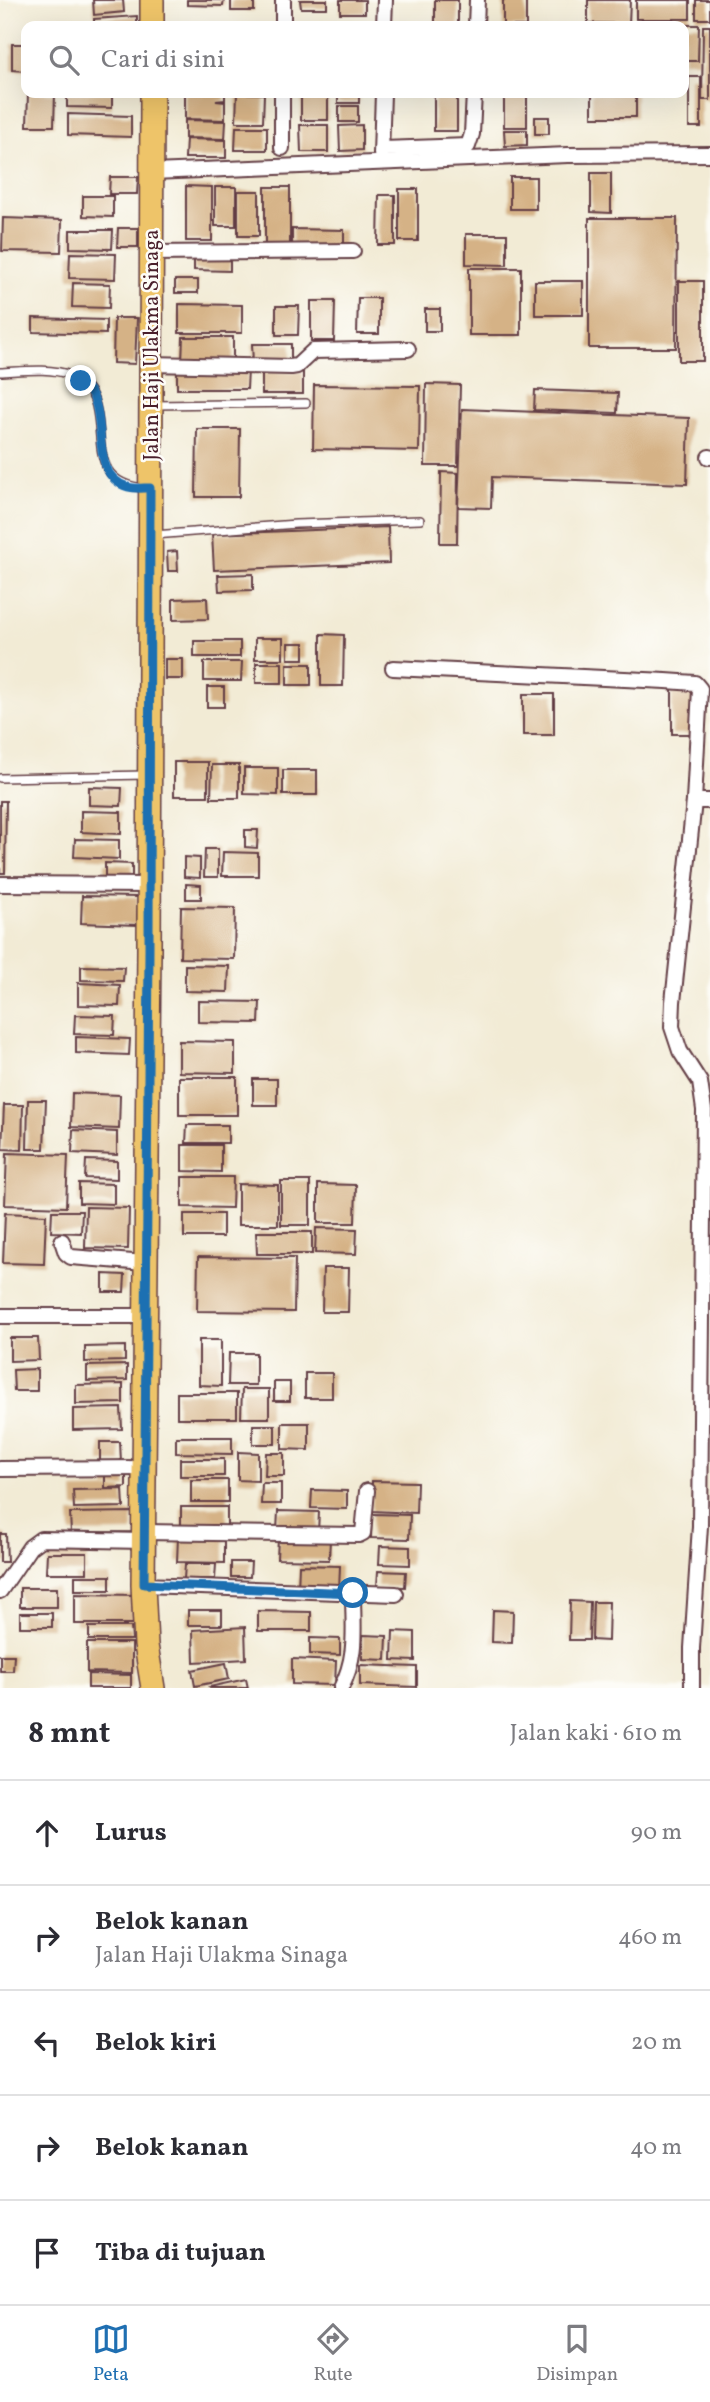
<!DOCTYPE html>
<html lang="id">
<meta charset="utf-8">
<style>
:root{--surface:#fff;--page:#f7f7f7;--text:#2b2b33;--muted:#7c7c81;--line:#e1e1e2;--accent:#1f6fb2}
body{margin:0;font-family:Vollkorn,serif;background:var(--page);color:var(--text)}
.stop{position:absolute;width:21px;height:21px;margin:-16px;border:5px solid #1f6fb2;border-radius:50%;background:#fff}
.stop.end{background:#1f6fb2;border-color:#fff;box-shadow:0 2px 7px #0008}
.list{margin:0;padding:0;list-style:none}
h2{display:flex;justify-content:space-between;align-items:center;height:91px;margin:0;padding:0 28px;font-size:30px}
h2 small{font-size:23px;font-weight:400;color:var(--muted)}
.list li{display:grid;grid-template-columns:46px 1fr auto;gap:21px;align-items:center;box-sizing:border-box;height:105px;padding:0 28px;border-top:2px solid var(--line)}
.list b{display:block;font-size:26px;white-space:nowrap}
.list p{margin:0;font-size:23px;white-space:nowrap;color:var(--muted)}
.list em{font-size:23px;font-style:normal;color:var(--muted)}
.icon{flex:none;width:38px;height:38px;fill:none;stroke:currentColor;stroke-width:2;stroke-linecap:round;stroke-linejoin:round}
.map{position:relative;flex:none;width:710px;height:1688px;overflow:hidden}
.search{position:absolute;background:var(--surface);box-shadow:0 7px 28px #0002;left:21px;right:21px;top:21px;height:77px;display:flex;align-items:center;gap:18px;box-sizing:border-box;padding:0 24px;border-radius:14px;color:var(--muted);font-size:26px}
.sheet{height:616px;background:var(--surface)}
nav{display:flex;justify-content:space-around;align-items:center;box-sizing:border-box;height:98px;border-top:2px solid var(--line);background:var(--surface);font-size:19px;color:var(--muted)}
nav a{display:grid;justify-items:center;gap:4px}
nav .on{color:var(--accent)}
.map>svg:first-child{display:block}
.building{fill:#d5b286}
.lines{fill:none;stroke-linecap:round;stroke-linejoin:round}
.service-casing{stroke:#633e44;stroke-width:10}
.minor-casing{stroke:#633e44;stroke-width:18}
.primary-casing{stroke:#633e44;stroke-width:26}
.service{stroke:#fff;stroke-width:7}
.minor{stroke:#fff;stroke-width:14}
.primary{stroke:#eec469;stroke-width:23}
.route{stroke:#1f6fb2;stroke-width:9}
.labels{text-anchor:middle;stroke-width:5;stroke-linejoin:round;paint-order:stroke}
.street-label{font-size:21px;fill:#4a1f2b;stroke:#fdfcf7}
</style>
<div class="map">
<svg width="710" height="1688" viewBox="0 0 710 1688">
<rect width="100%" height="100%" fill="#fdfcf7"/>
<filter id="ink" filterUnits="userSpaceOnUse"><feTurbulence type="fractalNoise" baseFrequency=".0143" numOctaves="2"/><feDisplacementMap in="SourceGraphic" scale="14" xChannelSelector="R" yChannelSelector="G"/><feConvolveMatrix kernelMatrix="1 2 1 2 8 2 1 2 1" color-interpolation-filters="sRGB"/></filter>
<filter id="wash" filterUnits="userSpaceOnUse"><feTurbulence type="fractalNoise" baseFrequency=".00686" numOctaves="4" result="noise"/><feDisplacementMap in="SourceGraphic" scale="28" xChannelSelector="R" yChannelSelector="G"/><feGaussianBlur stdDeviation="1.57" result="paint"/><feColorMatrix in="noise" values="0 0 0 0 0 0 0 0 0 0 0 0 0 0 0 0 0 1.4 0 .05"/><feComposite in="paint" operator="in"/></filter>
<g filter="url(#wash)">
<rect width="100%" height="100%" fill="#f2ebd5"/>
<g id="blocks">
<!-- building -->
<g class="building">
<path d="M93,0H123L124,12L94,15Z"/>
<path d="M187,0H224L223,6L187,5Z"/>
<rect x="231" y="0" width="23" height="11"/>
<path d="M300,0H327V8H301Z"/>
<rect x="340" y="0" width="25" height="13"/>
<rect x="435" y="0" width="23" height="26"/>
<rect x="503" y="0" width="23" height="26"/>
<path d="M588,0H630L629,24L588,23Z"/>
<rect x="636" y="0" width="54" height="19"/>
<rect x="696" y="0" width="14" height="19"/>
<path d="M137,16V26H94V19Z"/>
<path d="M684,25H699L698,61H684Z"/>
<path d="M703,26H710V100H702Z"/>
<path d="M12,44H26V71L12,70Z"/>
<rect x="689" y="77" width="12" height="50"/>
<path d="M28,93H55L54,126H27Z"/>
<path d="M67,93H112V108L67,107Z"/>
<path d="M185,93H225V100L216,101L225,102V120L185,119Z"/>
<path d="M237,93L264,94L263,122H236Z"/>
<rect x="301" y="93" width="27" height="27"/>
<rect x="338" y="93" width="21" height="10"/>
<rect x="434" y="93" width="23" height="38"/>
<rect x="504" y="93" width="23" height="34"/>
<rect x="592" y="93" width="44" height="24"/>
<rect x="339" y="106" width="19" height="16"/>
<path d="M68,114L131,116V137L68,135Z"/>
<rect x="535" y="117" width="14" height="17"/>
<path d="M185,120L226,121L225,139L185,138Z"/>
<path d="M300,125H328V152H301Z"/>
<path d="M362,125V150L340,151L339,126Z"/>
<path d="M236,127H267V150H235Z"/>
<path d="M504,130H527V145L505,146Z"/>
<path d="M186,139L226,140V158H185Z"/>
<path d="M591,173H611V213L591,212Z"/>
<path d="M110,177H138L137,194H109Z"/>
<rect x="510" y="177" width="26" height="32"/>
<path d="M186,186L212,187V241H186Z"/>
<rect x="215" y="187" width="21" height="39"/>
<rect x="265" y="187" width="25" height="59"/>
<rect x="399" y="189" width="19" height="52"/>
<rect x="238" y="191" width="21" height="45"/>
<path d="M379,195H395V245H378Z"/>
<path d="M83,196H113V217L83,216Z"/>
<path d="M3,218L62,220L61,252L2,251Z"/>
<path d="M589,218H677L676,348H589Z"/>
<path d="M118,228H138V247H117Z"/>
<path d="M292,229L344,230V248H292Z"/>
<path d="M70,230H113L112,249L70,248Z"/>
<path d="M466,234H507V265L466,264Z"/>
<path d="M70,253L116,254L115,279L69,278Z"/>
<path d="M194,257H230V271L194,270Z"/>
<rect x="469" y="268" width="52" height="67"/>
<rect x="175" y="280" width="23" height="13"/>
<rect x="535" y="281" width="48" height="34"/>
<rect x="679" y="281" width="24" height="80"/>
<path d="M73,283L110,284L109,308L72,307Z"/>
<path d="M358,298H379V334H357Z"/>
<path d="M311,301H335L334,341H311Z"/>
<path d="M179,304L242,305V333H179Z"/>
<path d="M276,306H299L298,335H276Z"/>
<rect x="425" y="309" width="15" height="22"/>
<path d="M33,318L106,320V334L33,332Z"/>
<path d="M114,318H137L135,364L113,363Z"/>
<path d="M183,337H233V362H182Z"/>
<path d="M252,344H291V362H253Z"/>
<path d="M177,370H248L247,389H177Z"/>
<rect x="262" y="372" width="41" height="22"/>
<path d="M426,384L460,385L458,466H425Z"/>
<path d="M314,385L420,386L419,451L313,449Z"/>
<path d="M535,390L618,393L617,413L534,410Z"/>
<path d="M462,409L689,418L687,484L492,477L491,508L458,507Z"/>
<path d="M197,429H240L239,497H196Z"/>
<path d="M441,472L458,473L457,543H440Z"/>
<path d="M388,527L389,563L214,570L212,534Z"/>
<path d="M177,551L178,571H168L167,552Z"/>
<path d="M253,574V590L219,591L218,575Z"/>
<path d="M207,598L208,619L173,620V599Z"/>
<path d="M321,634L344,635L343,686H321Z"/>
<rect x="255" y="638" width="28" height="21"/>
<rect x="194" y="641" width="46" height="16"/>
<rect x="288" y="643" width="16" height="16"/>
<rect x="165" y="659" width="18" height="20"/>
<path d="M204,662H242L241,681H204Z"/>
<rect x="256" y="663" width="26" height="20"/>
<rect x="287" y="664" width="24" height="21"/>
<rect x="207" y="687" width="17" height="20"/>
<rect x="672" y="687" width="22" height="47"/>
<rect x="523" y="694" width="31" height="41"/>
<rect x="174" y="762" width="34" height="34"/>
<path d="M212,765H239V798H211Z"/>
<path d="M244,768H278V795L244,794Z"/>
<rect x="283" y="770" width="34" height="25"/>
<path d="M89,787L122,788L121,806L89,805Z"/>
<path d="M0,801H6L5,873H0Z"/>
<path d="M81,811L121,812V834L81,832Z"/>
<path d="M245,830H258L257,848L245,847Z"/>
<path d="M75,839L119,840V859L74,857Z"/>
<path d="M205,849H218V877H204Z"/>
<path d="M223,852L258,853V876H222Z"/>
<path d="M184,857L200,858V878L184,877Z"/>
<path d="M105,863L132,864V881L105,880Z"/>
<path d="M186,884L201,885V899H186Z"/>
<path d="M82,896L138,897L137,925L81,923Z"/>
<path d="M181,907L235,908L234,959L180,958Z"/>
<path d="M185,965L229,966L228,992L185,991Z"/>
<path d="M81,966L124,967L123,981L81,980Z"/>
<path d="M78,983L120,985L119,1006L78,1005Z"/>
<path d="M198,1001L260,1002L259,1023L198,1022Z"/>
<path d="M75,1015L115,1016L114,1035L74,1034Z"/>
<path d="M76,1037L130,1039L129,1055L76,1053Z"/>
<path d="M179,1041L235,1042V1073L179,1072Z"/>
<rect x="179" y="1077" width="58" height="38"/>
<rect x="253" y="1079" width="24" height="26"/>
<path d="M72,1093L120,1095L119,1129L71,1127Z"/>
<path d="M28,1100H46L44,1149H27Z"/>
<path d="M4,1105H23L22,1150L2,1149Z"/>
<path d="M187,1125H228V1143H186Z"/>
<path d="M73,1130L117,1132V1155L72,1153Z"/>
<path d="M182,1145H221V1172L182,1171Z"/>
<path d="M7,1153L68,1155L66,1207L5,1205Z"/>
<path d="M86,1160L117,1161V1179L85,1178Z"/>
<path d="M182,1177H233L232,1208L182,1207Z"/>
<rect x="281" y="1181" width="29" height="44"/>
<path d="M79,1183L114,1184V1204L79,1203Z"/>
<path d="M238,1184L278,1185V1225H238Z"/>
<path d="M318,1184L356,1185L355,1223H318Z"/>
<path d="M86,1207L129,1208L128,1249L85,1248Z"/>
<path d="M52,1211H82L81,1233L51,1232Z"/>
<path d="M5,1213L46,1215L44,1264L3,1263Z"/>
<rect x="184" y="1214" width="39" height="23"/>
<path d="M316,1228L357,1229L356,1254L315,1253Z"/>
<path d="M256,1232H312V1254H257Z"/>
<path d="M198,1257L295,1258L294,1312L197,1311Z"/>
<path d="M323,1268H349L348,1312H322Z"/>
<path d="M103,1274L125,1275L124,1292H103Z"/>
<path d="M10,1338H38L39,1360L10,1361Z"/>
<path d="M199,1340H221V1386L199,1385Z"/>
<path d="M125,1346V1361L85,1362V1347Z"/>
<path d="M229,1353H256V1385H228Z"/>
<path d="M127,1365V1380L87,1381V1366Z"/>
<path d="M37,1369V1391H14L13,1370Z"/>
<rect x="305" y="1373" width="27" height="25"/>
<rect x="274" y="1382" width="16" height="19"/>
<path d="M123,1384V1403L76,1404V1385Z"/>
<path d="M242,1389H269V1418H241Z"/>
<rect x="177" y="1393" width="60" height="25"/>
<path d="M121,1408L122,1429L73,1430V1409Z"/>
<path d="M282,1423H309V1450L282,1449Z"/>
<rect x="253" y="1425" width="22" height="19"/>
<path d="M176,1437H232V1454L176,1453Z"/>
<path d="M100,1442H120L121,1462H100Z"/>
<path d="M238,1452L258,1453V1481L238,1480Z"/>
<path d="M266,1453H284V1476H265Z"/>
<rect x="180" y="1459" width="44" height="17"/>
<path d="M126,1472V1487L105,1488V1473Z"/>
<rect x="191" y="1480" width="37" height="22"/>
<path d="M372,1481L417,1482L416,1513L372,1511Z"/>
<path d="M262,1483H281V1504H261Z"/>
<path d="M123,1489L124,1507L74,1508L73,1490Z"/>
<path d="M312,1490L347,1491V1509L311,1508Z"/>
<rect x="181" y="1507" width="46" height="20"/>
<path d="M278,1511L319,1512L318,1532L277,1531Z"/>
<path d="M132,1512L133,1532L71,1533L70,1513Z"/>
<path d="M372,1514L410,1515L409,1539L371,1538Z"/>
<path d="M0,1534H6L7,1562H0Z"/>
<path d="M178,1537H224V1563L177,1562Z"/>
<path d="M278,1538L330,1539L329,1560L277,1559Z"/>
<path d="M380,1546L410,1547V1565L379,1564Z"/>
<path d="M47,1553H87V1573H46Z"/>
<path d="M231,1562H251L250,1577H231Z"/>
<path d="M185,1564H216L215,1579H184Z"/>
<path d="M299,1565L340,1566L339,1591L298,1590Z"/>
<path d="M378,1571L406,1572L405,1587L377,1586Z"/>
<rect x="75" y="1576" width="35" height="14"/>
<rect x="20" y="1588" width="37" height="19"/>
<path d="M75,1594L135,1595V1624H75Z"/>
<path d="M570,1601L590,1602L589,1640H569Z"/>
<path d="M593,1602H609L608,1641L592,1640Z"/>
<rect x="188" y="1610" width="34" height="15"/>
<path d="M493,1610L513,1611L512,1643L492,1642Z"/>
<path d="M258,1611L311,1612V1631H258Z"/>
<rect x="20" y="1613" width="32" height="14"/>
<path d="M89,1627H131L132,1640H89Z"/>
<path d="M245,1627L246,1659L194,1662L193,1630Z"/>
<path d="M393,1631L415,1632V1661L392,1660Z"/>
<path d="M363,1635L387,1636L386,1660L362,1659Z"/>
<path d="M310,1638L340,1639V1655L310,1654Z"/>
<path d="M87,1643H132V1673L87,1672Z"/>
<path d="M0,1655H14L13,1671H0Z"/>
<path d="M292,1659L336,1661L335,1685L292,1684Z"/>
<path d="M226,1663L229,1679L195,1686L192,1670Z"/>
<path d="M360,1665L417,1667V1687L360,1685Z"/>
<path d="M88,1674L131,1675V1688H88Z"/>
<path d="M246,1679L248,1688H210L209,1687Z"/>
</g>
</g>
</g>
<g filter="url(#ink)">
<use href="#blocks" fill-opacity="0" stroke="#633e44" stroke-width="2"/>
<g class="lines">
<!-- service casing -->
<g class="service-casing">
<g id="service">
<path d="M0,372C22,371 50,367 70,375C127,399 68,483 146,488"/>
<path d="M155,405L306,403"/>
<path d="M154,535L296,524L420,520"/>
<path d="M0,778L145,775"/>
</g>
</g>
<!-- minor casing -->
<g class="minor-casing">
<g id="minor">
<path d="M283,0V26"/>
<path d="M384,26L385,0"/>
<path d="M476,26L477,0"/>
<path d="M282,148V93"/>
<path d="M383,149L468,146L472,134L474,93"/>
<path d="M381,154L383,93"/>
<path d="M152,172L568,155L710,154"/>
<path d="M151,253L353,251"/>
<path d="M150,364L291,367L297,366L313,351L408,349"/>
<path d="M709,457H710"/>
<path d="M393,668L666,681L695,683L700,689L694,801L673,1002L672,1027L680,1051L700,1082L704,1110L700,1526L692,1648V1688"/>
<path d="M694,801H710"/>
<path d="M0,884L148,885"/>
<path d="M62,1241L66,1253L71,1257L145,1263"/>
<path d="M0,1316H145"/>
<path d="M0,1469L145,1468"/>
<path d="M144,1532L359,1535L363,1533L367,1491"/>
<path d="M143,1585L396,1594"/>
<path d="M0,1591L30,1547L41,1539L144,1541"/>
<path d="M341,1688C358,1655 353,1628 353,1593"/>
</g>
</g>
<!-- primary casing -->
<g class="primary-casing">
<g id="primary">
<path d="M152,26V0"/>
<path d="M152,93L149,950L143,1585L146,1645L153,1688"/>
</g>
</g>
<!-- service -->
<use href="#service" class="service"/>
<!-- minor -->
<use href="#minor" class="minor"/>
<!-- primary -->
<use href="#primary" class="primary"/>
</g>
</g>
<g class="lines" filter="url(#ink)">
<!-- route -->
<path class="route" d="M81,381C86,387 92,392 94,399C106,426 91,476 128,487C135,489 143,488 150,488L149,950L144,1584L353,1593"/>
</g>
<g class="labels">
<!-- street labels -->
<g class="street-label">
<text transform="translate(151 345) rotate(-90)" y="7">Jalan Haji Ulakma Sinaga</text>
</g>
</g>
</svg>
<div class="stop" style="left:353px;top:1593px"></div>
<div class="stop end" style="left:81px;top:381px"></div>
<div class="search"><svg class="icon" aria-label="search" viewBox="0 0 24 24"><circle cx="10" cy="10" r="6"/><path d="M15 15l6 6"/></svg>Cari di sini</div>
</div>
<section class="sheet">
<h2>8 mnt<small>Jalan kaki · 610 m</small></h2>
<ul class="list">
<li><svg class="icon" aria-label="ahead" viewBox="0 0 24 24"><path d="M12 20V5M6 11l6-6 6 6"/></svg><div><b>Lurus</b></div><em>90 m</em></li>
<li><svg class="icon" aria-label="right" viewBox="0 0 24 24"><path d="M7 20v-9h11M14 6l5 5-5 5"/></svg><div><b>Belok kanan</b><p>Jalan Haji Ulakma Sinaga</p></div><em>460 m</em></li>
<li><svg class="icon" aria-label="left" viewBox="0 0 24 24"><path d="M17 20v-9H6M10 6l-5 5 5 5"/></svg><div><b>Belok kiri</b></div><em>20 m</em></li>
<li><svg class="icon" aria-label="right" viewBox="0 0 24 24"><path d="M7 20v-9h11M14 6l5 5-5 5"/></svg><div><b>Belok kanan</b></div><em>40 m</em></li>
<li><svg class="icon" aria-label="arrive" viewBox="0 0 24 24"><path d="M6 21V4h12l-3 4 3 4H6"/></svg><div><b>Tiba di tujuan</b></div></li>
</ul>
</section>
<nav>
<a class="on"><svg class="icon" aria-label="map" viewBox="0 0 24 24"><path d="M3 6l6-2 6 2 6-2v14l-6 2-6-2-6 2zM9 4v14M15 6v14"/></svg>Peta</a>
<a><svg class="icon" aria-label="directions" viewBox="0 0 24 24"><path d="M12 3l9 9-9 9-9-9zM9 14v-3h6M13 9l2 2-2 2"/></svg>Rute</a>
<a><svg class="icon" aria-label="saved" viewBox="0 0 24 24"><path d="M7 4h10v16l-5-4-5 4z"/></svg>Disimpan</a>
</nav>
